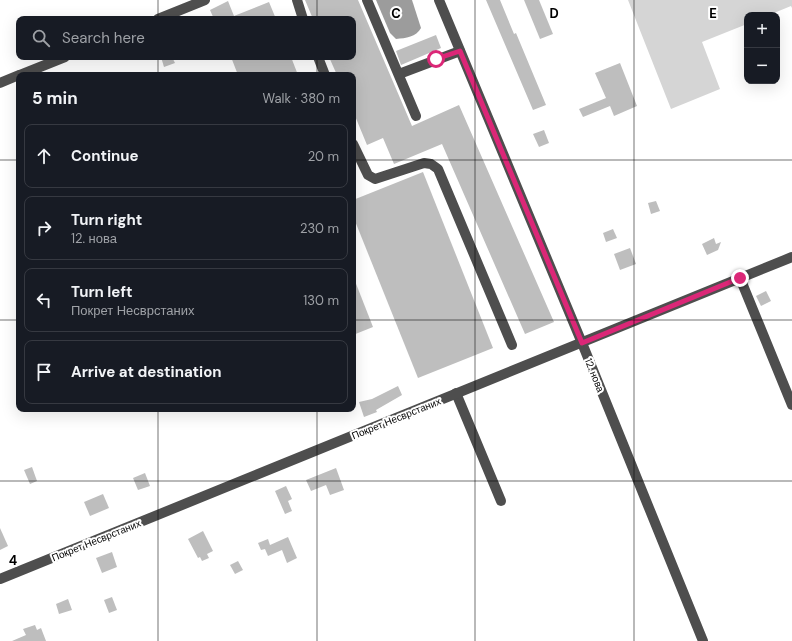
<!DOCTYPE html>
<meta charset="utf-8">
<style>
:root{--surface:#171b24;--page:#242831;--text:#f1f3f6;--muted:#9ea1a6;--line:#363941}
body{margin:0;font-family:"DM Sans",sans-serif;background:var(--page);color:var(--text)}
.controls{position:absolute;right:12px;top:12px;display:grid;overflow:hidden;border-radius:8px;box-shadow:0 4px 16px #0002}
.controls button{width:36px;height:36px;display:grid;place-items:center;padding:0;border:0;border-bottom:1px solid var(--line);background:var(--surface);color:var(--text);font:20px sans-serif}
.stop{position:absolute;width:12px;height:12px;margin:-9px;border:3px solid #db2777;border-radius:50%;background:#fff}
.stop.end{background:#db2777;border-color:#fff;box-shadow:0 1px 4px #0008}
.list{margin:0;padding:0;list-style:none}
h2{display:flex;justify-content:space-between;align-items:center;height:52px;margin:0;padding:0 16px;font-size:17px}
h2 small{font-size:13px;font-weight:400;color:var(--muted)}
.list li{display:grid;grid-template-columns:26px 1fr auto;gap:12px;align-items:center;box-sizing:border-box;height:64px;margin:0 8px 8px;padding:0 8px;border:1px solid var(--line);border-radius:8px}
.list b{display:block;font-size:15px;white-space:nowrap}
.list p{margin:0;font-size:13px;white-space:nowrap;color:var(--muted)}
.list em{font-size:13px;font-style:normal;color:var(--muted)}
.icon{flex:none;width:22px;height:22px;fill:none;stroke:currentColor;stroke-width:2;stroke-linecap:round;stroke-linejoin:round}
.map{position:relative;flex:none;width:792px;height:641px;overflow:hidden}
.search{position:absolute;background:var(--surface);box-shadow:0 4px 16px #0002;left:16px;top:16px;width:340px;height:44px;display:flex;align-items:center;gap:10px;box-sizing:border-box;padding:0 14px;border-radius:8px;color:var(--muted);font-size:15px}
.panel{position:absolute;background:var(--surface);box-shadow:0 4px 16px #0002;left:16px;top:72px;width:340px;height:340px;border-radius:8px}
.map>svg:first-child{display:block}
.green{fill:#d5d5d5}
.water{fill:#9c9c9c}
.building{fill:#bebebe}
.lines{fill:none;stroke-linecap:round;stroke-linejoin:round}
.minor{stroke:#4e4e4e;stroke-width:10}
.route{stroke:#db2777;stroke-width:5}
.grid{fill:none;stroke:#000;stroke-width:1;stroke-opacity:0.55}
.labels{text-anchor:middle;stroke-width:4;stroke-linejoin:round;paint-order:stroke}
.street-label{font-size:10px;fill:#000;stroke:#fff}
.grid-label{font-size:13px;text-anchor:middle;font-weight:bold;fill:#000;stroke:#fff;stroke-width:4;stroke-linejoin:round;paint-order:stroke}
</style>
<div class="map">
<svg width="792" height="641" viewBox="0 0 792 641">
<rect width="100%" height="100%" fill="#fff"/>
<!-- green -->
<path class="green" d="M628,0H792V8L791,6L769,15H747V24L702,42L720,89L671,109Z"/>
<!-- water -->
<path class="water" d="M376,0H412L421,28C416,37 406,38 396,39L390,33Z"/>
<!-- building -->
<g class="building">
<path d="M305,0H358L412,126L459,105L554,322L525,334L442,144L394,164L383,138L367,145L353,111V75H337L329,57H353V19H313Z"/>
<path d="M486,0H500L514,34L516,33L546,105L533,110Z"/>
<path d="M524,0H539L553,34L540,39Z"/>
<path d="M228,1L234,16L269,2L276,19H214L210,10Z"/>
<path d="M436,35L441,48L401,65L396,51Z"/>
<path d="M161,57H172L175,63L164,67Z"/>
<path d="M231,57H291L298,75H238Z"/>
<path d="M620,63L637,106L614,116L610,106L583,117L579,109L606,98L595,73Z"/>
<path d="M544,130L549,143L539,147L533,134Z"/>
<path d="M423,172L493,348L418,378L353,216V200Z"/>
<path d="M656,201L660,211L651,214L648,203Z"/>
<path d="M613,229L617,238L606,242L603,233Z"/>
<path d="M714,238L716,244L721,242L718,250L707,255L702,244Z"/>
<path d="M630,248L636,264L620,270L614,254Z"/>
<path d="M353,276L373,327L353,335Z"/>
<path d="M766,291L771,301L761,306L756,296Z"/>
<path d="M398,386L402,395L376,410L377,412L364,417L359,402L372,399Z"/>
<path d="M32,467L37,481L30,484L24,470Z"/>
<path d="M336,468L344,490L330,495L326,485L311,491L306,480Z"/>
<path d="M145,473L150,486L138,490L133,478Z"/>
<path d="M286,486L292,499L288,501L292,511L285,514L275,491Z"/>
<path d="M103,494L109,508L90,516L84,502Z"/>
<path d="M0,528L8,546L0,550Z"/>
<path d="M203,531L213,551L207,554L209,558L202,561L200,557L198,558L188,539Z"/>
<path d="M288,537L297,558L287,563L282,550L268,556L265,549L261,550L258,543L268,539L270,545Z"/>
<path d="M112,552L117,567L102,573L96,558Z"/>
<path d="M238,561L243,570L235,574L230,565Z"/>
<path d="M112,597L117,610L109,613L104,600Z"/>
<path d="M68,599L72,610L59,614L56,604Z"/>
<path d="M35,625L37,630L41,628L46,641H12L26,635L23,629Z"/>
</g>
<g class="lines">
<!-- minor -->
<g class="minor">
<path d="M297,0L303,19"/>
<path d="M367,0L416,116"/>
<path d="M439,0L582,343L703,641"/>
<path d="M158,19L205,0"/>
<path d="M318,57L325,75"/>
<path d="M399,74L460,51"/>
<path d="M20,75L65,57"/>
<path d="M0,83L19,75"/>
<path d="M353,144L368,175L375,179L424,163L431,164L438,169L512,345"/>
<path d="M740,278L792,405"/>
<path d="M456,393L501,501"/>
<path d="M0,579L792,257"/>
</g>
</g>
<g class="lines">
<!-- route -->
<path class="route" d="M436,59L460,51L582,343L740,278"/>
</g>
<!-- grid -->
<path class="grid" d="M158,0V19M317,0V19M475,0V641M634,0V641M158,57V75M317,57V75M0,160H19M353,160H792M0,320H19M353,320H792M158,409V641M317,409V641M0,481H792"/>
<g class="labels">
<!-- street labels -->
<g class="street-label">
<text transform="translate(595 375) rotate(68)" y="4">12. нова</text>
<text transform="translate(396 418) rotate(-22)" y="4">Покрет Несврстаних</text>
<text transform="translate(96 540) rotate(-22)" y="4">Покрет Несврстаних</text>
</g>
</g>
<g class="grid-label">
<text x="396" y="18">C</text>
<text x="554" y="18">D</text>
<text x="713" y="18">E</text>
<text x="13" y="565">4</text>
</g>
</svg>
<div class="controls">
<button>+</button>
<button>−</button>
</div>
<div class="stop" style="left:436px;top:59px"></div>
<div class="stop end" style="left:740px;top:278px"></div>
<div class="search"><svg class="icon" aria-label="search" viewBox="0 0 24 24"><circle cx="10" cy="10" r="6"/><path d="M15 15l6 6"/></svg>Search here</div>
<section class="panel">
<h2>5 min<small>Walk · 380 m</small></h2>
<ul class="list">
<li><svg class="icon" aria-label="ahead" viewBox="0 0 24 24"><path d="M12 20V5M6 11l6-6 6 6"/></svg><div><b>Continue</b></div><em>20 m</em></li>
<li><svg class="icon" aria-label="right" viewBox="0 0 24 24"><path d="M7 20v-9h11M14 6l5 5-5 5"/></svg><div><b>Turn right</b><p>12. нова</p></div><em>230 m</em></li>
<li><svg class="icon" aria-label="left" viewBox="0 0 24 24"><path d="M17 20v-9H6M10 6l-5 5 5 5"/></svg><div><b>Turn left</b><p>Покрет Несврстаних</p></div><em>130 m</em></li>
<li><svg class="icon" aria-label="arrive" viewBox="0 0 24 24"><path d="M6 21V4h12l-3 4 3 4H6"/></svg><div><b>Arrive at destination</b></div></li>
</ul>
</section>
</div>
